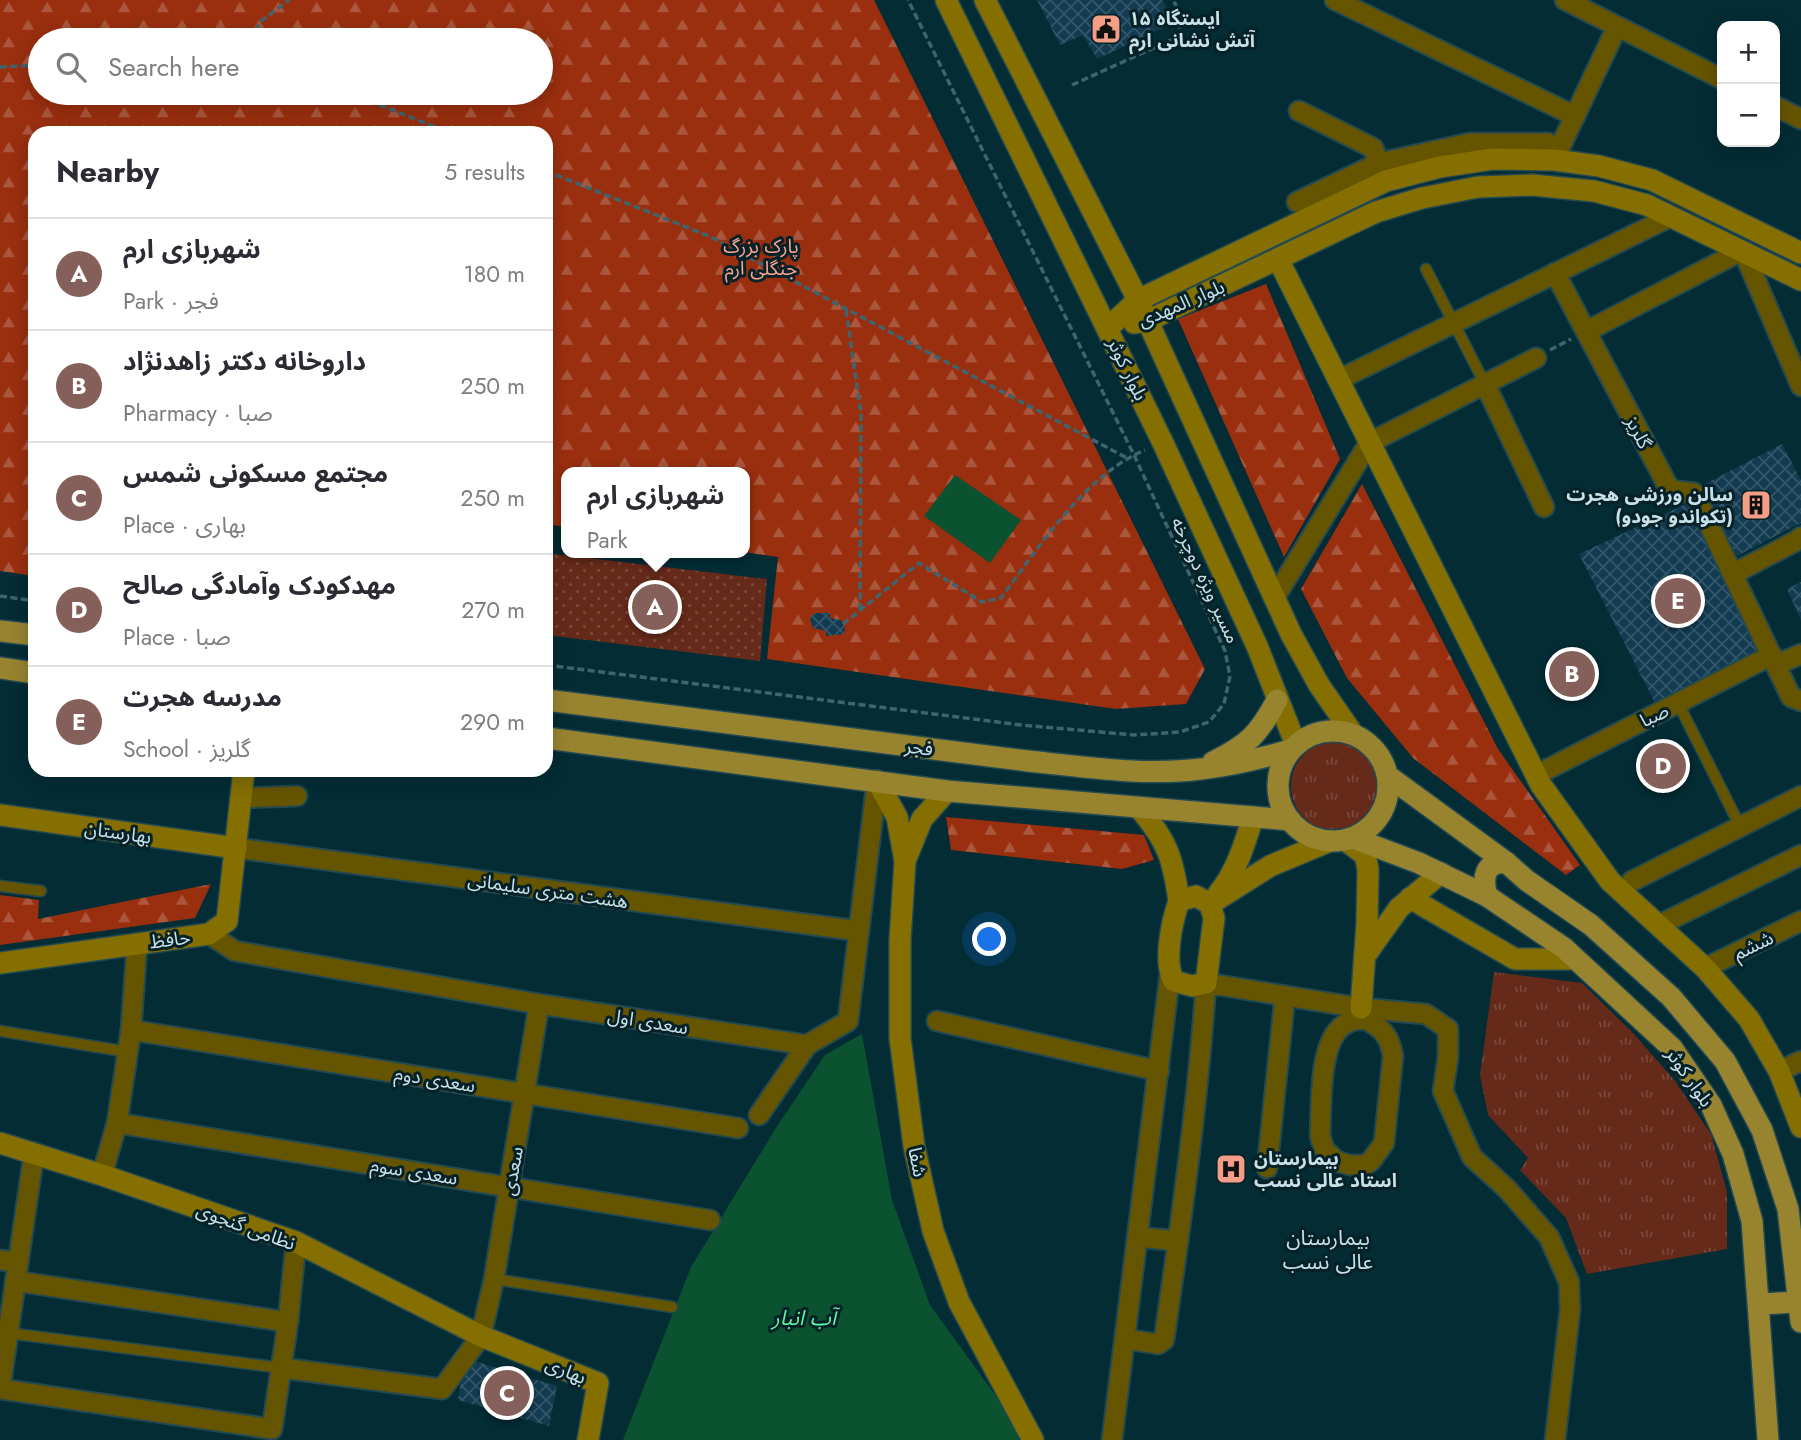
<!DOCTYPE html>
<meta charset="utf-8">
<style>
:root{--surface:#fff;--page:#f7f7f7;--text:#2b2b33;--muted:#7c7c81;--line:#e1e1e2;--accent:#855f59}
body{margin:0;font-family:Jost,"Noto Sans Arabic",sans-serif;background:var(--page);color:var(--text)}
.controls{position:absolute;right:21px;top:21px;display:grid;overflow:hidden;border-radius:14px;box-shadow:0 4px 18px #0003}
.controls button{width:63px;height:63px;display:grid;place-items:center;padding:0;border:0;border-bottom:2px solid var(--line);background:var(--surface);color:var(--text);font:35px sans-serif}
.you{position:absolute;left:990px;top:940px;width:24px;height:24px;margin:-18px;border:5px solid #fff;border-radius:50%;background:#1a73e8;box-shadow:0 0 0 10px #1a73e833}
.badge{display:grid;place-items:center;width:46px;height:46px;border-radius:50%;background:var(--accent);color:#fff;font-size:23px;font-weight:700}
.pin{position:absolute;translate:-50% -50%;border:4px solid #fff;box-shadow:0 2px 7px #0006}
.popup{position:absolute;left:561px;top:467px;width:189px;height:91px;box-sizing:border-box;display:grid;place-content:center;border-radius:14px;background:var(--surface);filter:drop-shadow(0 2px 5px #0005);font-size:23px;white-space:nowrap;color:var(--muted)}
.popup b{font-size:26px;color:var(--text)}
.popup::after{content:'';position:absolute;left:50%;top:100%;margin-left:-14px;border:14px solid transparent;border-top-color:var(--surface)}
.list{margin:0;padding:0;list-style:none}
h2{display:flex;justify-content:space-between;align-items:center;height:91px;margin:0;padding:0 28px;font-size:30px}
h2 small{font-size:23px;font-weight:400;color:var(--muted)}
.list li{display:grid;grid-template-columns:46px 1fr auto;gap:21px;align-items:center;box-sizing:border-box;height:112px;padding:0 28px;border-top:2px solid var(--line)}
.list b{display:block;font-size:26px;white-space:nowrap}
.list p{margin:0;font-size:23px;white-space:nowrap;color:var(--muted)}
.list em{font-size:23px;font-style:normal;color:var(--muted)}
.icon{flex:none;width:38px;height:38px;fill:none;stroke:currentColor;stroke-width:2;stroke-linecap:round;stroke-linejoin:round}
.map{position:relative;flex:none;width:1801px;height:1440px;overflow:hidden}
.search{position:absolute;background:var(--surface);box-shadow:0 4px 18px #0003;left:28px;top:28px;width:525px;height:77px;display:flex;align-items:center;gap:18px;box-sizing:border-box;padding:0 24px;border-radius:38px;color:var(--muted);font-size:26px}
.panel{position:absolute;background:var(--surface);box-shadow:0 4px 18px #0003;left:28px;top:126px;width:525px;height:651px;border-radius:21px}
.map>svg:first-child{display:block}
.grass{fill:url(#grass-tufts)}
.forest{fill:url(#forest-firs);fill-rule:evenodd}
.park{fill:url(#park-dots)}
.water{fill:#0b5230}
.building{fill:url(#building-cross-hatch)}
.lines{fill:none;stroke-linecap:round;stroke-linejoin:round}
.lane-casing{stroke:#234952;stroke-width:13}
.street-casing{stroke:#234952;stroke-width:23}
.secondary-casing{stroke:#234952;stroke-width:24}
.primary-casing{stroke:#234952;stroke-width:24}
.path{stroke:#40646d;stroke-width:3.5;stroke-dasharray:7 3.5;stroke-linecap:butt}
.lane{stroke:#650;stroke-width:10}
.street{stroke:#650;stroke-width:19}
.secondary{stroke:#846f00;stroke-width:21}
.primary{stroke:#98842f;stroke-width:21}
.labels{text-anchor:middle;stroke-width:6;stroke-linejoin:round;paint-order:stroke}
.poi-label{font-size:19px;font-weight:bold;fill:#c8e1e8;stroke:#062127;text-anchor:start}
.park-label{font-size:19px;fill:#fca790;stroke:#062127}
.street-label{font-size:19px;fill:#c8e1e8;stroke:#062127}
.neighbourhood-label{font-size:21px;fill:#c8e1e8;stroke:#062127}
.water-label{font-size:21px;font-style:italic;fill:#5cf9a4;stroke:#062127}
</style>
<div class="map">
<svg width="1801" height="1440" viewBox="0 0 1801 1440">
<defs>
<pattern id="grass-tufts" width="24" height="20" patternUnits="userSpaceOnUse" patternTransform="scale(1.75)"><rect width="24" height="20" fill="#662a1a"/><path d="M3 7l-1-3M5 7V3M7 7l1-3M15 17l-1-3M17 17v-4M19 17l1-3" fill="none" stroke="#7a493b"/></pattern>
<pattern id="forest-firs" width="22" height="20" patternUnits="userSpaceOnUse" patternTransform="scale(1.75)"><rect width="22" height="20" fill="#9a2f0f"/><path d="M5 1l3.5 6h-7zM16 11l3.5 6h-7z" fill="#ab573e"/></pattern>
<pattern id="park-dots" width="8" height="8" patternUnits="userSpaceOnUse" patternTransform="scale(1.75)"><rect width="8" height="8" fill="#662a1a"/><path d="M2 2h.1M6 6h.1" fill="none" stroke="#7a493b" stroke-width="1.8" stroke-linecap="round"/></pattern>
<pattern id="building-cross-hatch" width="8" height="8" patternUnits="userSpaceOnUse" patternTransform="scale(1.75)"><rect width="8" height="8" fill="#123b51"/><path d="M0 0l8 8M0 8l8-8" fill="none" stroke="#33576a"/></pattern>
</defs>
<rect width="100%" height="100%" fill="#032c35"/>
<!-- grass -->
<g class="grass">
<circle cx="1336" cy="786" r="45"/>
<path d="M1494,972L1582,983L1634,1034L1675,1081L1711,1134L1727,1192V1249L1587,1274L1566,1218L1520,1170L1528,1158L1488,1115L1480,1075Z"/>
</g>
<!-- forest -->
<g class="forest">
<path d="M0,0H874L1205,669L1186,704L1116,709L767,659L778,557L744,552V472H566V527L546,524V133H35V576L0,571ZM40,40H541V93H40Z"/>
<path d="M1266,284L1340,459L1284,557L1178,319Z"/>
<path d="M1362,484L1498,749L1580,865L1566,875L1413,758L1347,678L1301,589Z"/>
<path d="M946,817L1144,835L1154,860L1122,869L951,850Z"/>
<path d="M211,884L195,918L0,945V895L39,900L38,919Z"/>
</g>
<!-- park -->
<path class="park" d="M546,553L767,579L760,661L546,635Z"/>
<!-- water -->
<g class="water">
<path d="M955,475L1021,520L990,563L924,516Z"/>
<path d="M862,1034L892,1200L930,1305L1011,1417L1019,1440H623L691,1267L776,1128L825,1055Z"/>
</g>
<!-- building -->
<g class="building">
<path d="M1037,0H1162L1175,22L1097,59L1083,35L1060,45Z"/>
<path d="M1782,444L1801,480V523L1737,556L1701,486Z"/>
<path d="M1703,496L1775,647L1658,709L1579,554Z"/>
<path d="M1801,582V620L1787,589Z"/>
<path d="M816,613H830V618L841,620L845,628L844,634L826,636V631L813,628L810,620L811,616Z"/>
<path d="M1664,744L1680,778L1663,785L1645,754Z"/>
<path d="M474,1361L557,1386L549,1426L458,1400L463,1368Z"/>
</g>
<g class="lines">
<!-- lane casing -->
<g class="lane-casing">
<g id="lane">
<path d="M1426,269L1485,384"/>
<path d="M1678,703L1740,826"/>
<path d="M0,886L41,891"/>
<path d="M0,1031L128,1052"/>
<path d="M494,1279L672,1307"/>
<path d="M8,1333L282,1368"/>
</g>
</g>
<!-- street casing -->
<g class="street-casing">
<g id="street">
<path d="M1335,0L1575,116"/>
<path d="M1565,0L1722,79"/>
<path d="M1775,106L1801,119"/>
<path d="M1299,111L1373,148L1383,174"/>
<path d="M1554,160L1617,27"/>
<path d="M1297,202L1379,163L1470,143H1548"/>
<path d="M1744,253L1801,386"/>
<path d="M1555,273L1670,490L1694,493L1791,697L1801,701"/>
<path d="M1587,331L1741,251"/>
<path d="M1338,380L1670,217"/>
<path d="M1485,384L1544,507"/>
<path d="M1733,574L1796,541L1801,537"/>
<path d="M1275,597L1369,443L1536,358"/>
<path d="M1776,665L1801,654"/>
<path d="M1536,775L1772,655"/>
<path d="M241,798L297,796"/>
<path d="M236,848L859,931"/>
<path d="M1632,881L1801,796"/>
<path d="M1659,925L1801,855"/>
<path d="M209,934L235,951L539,1004L807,1045L848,1021L877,781"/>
<path d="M1705,968L1801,921"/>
<path d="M1365,1019C1383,1029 1389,1035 1393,1056L1384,1143L1371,1161L1365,1165H1350L1336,1161L1324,1149L1320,1135C1322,1106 1317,1035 1349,1022C1353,1020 1360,1020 1365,1019Z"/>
<path d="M937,1021L1159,1071"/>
<path d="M131,1030L738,1128"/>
<path d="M1779,1071L1801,1061"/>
<path d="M759,1115L807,1045"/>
<path d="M117,1123L710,1220"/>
<path d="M1267,1168L1285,996"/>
<path d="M102,1175L117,1123L131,1030L137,943"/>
<path d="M1138,1237L1178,1241"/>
<path d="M0,1260L18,1262"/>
<path d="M15,1281L288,1322"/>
<path d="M1125,1339L1158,1344L1164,1340C1181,1222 1198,1102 1206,983L1361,1008L1426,1014L1448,1029V1057L1443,1091L1472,1157L1507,1189L1549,1237L1569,1282L1570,1310L1555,1440"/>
<path d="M282,1368L442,1389L481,1336L494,1279L539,1004"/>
<path d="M0,1389L272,1429L288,1322L296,1242"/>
<path d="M0,1389L34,1153"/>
<path d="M1112,1440L1170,974"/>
</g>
</g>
<!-- secondary casing -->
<g class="secondary-casing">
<g id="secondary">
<path d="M946,0L1163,443L1257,646L1296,745"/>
<path d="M985,0L1138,300L1291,634L1319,685L1353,734"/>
<path d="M1278,259L1541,785L1610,881L1705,968L1749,1019L1779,1071L1801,1127"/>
<path d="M1134,323L1147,321L1376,212L1422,198L1478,187L1532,185L1594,191L1647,205L1801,280"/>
<path d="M1108,328L1138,300L1386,181L1440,167L1493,159L1554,160L1599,166L1652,180L1801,253"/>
<path d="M877,781L897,817L905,861L922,819L947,791"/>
<path d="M1140,809C1168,842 1173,859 1179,901"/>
<path d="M0,815L236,848"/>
<path d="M1345,840L1365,855L1368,869L1367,924L1361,1008"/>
<path d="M905,861L900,940V1038L914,1146L933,1231L959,1302L1033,1440"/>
<path d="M1218,894C1236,873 1245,843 1253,817"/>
<path d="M1196,896L1210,904L1214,918L1206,983L1192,986L1174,981C1163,962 1172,921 1179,901Z"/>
<path d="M1410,898L1515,959H1575"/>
<path d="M1210,904L1270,866L1330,841"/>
<path d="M1367,953L1399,908L1441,873"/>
<path d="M0,963L209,934L227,921L244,770"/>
<path d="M0,1143L102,1175L296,1242L481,1336L598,1383L588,1440"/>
</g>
</g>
<!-- primary casing -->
<g class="primary-casing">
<g id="primary">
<path d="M0,631L35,635"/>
<path d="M0,668L35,673"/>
<path d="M546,700L1028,761C1084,767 1144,776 1201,769C1231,766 1261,758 1291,750"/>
<circle cx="1333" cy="786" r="55"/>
<path d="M546,738L947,791L1290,820"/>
<path d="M1213,762C1248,745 1259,734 1277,700"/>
<path d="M1388,776L1507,863L1526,880L1591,925L1671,997L1725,1061L1762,1130L1788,1209L1801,1322"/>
<path d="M1353,838L1419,863L1487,896L1564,948L1672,1048L1711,1105L1733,1154L1752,1221L1768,1440"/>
<path d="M1487,896C1482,879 1484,860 1507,863"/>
<path d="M1759,1304L1799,1302"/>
</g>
</g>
<!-- path -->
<g class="path">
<path d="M251,40L260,22L289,0"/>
<path d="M0,67L40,65"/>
<path d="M1072,85L1180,36L1179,11L1173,0"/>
<path d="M350,93L450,133"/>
<path d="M546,171L711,237L1127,458"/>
<path d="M846,310L861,413L860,610"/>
<path d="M1550,350L1571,339"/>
<path d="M0,596L35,601"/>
<path d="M843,624L919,563L982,602L1001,598C1039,547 1085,475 1145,450"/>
<path d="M546,665L1021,725L1134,735L1180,732L1209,722L1224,704L1230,676L1225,651L1134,455L908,0"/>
</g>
<!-- lane -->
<use href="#lane" class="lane"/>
<!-- street -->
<use href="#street" class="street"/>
<!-- secondary -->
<use href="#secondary" class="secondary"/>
<!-- primary -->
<use href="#primary" class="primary"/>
</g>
<!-- icons -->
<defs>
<g id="civic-square" transform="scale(1.575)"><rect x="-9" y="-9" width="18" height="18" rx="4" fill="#f49e87" stroke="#062127"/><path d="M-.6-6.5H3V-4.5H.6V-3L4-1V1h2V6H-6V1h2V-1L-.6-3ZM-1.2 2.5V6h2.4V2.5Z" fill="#111"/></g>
<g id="building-square" transform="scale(1.575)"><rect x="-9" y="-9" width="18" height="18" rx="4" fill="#f49e87" stroke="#062127"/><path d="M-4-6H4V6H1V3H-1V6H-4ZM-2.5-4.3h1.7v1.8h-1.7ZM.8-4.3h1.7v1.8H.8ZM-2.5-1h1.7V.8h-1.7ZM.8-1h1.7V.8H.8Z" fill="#111"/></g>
<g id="hospital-square" transform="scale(1.575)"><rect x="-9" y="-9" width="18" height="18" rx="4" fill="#f49e87" stroke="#062127"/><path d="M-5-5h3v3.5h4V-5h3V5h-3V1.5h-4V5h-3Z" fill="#111"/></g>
</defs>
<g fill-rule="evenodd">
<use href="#civic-square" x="1106" y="29"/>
<use href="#building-square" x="1756" y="505"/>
<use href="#hospital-square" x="1231" y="1169"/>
</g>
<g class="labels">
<!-- poi labels -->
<g class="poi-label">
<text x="1129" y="25">ایستگاه ۱۵<tspan x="1129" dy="22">آتش نشانی ارم</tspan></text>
<text x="1733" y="501" text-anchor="end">سالن ورزشی هجرت<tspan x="1733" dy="22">(تکواندو جودو)</tspan></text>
<text x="1254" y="1165">بیمارستان<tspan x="1254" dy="22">استاد عالی نسب</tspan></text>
</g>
<!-- park labels -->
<g class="park-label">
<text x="761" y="253">پارک بزرگ<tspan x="761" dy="22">جنگلی ارم</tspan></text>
</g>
<!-- street labels -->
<g class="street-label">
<text transform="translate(1181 303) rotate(-23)" y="7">بلوار المهدی</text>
<text transform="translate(1128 369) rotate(64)" y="7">بلوار کوثر</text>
<text transform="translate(1639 432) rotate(63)" y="7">گلریز</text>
<text transform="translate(1206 580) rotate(65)" y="7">مسیر ویژه دوچرخه</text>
<text transform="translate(1654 715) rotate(-27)" y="7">صبا</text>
<text transform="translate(919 747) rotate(7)" y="7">فجر</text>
<text transform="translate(118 832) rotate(8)" y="7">بهارستان</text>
<text transform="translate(548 890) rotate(8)" y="7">هشت متری سلیمانی</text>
<text transform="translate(170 939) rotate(-7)" y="7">حافظ</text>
<text transform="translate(1753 945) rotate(-26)" y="7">ششم</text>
<text transform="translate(648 1021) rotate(9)" y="7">سعدی اول</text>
<text transform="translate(1690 1077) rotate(55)" y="7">بلوار کوثر</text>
<text transform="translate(435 1079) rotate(9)" y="7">سعدی دوم</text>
<text transform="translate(918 1162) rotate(79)" y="7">شفا</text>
<text transform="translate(414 1171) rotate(9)" y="7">سعدی سوم</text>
<text transform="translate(512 1171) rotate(-80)" y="7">سعدی</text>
<text transform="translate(246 1226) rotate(20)" y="7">نظامی گنجوی</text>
<text transform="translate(566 1370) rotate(22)" y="7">بهاری</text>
</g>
<!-- neighbourhood labels -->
<g class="neighbourhood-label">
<text x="1328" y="1245">بیمارستان<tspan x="1328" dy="24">عالی نسب</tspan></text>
</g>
<!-- water labels -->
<g class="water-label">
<text x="804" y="1325">آب انبار</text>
</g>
</g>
</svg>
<div class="controls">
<button>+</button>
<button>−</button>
</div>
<div class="you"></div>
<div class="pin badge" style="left:655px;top:607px">A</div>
<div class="popup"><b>شهربازی ارم</b>Park</div>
<div class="pin badge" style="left:1572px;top:674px">B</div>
<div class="pin badge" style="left:507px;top:1393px">C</div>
<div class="pin badge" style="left:1663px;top:766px">D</div>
<div class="pin badge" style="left:1678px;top:601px">E</div>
<div class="search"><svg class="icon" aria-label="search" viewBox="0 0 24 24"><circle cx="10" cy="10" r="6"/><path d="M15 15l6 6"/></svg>Search here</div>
<section class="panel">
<h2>Nearby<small>5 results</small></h2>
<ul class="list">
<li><span class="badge">A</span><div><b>شهربازی ارم</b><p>Park · فجر</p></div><em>180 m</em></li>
<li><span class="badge">B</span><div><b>داروخانه دکتر زاهدنژاد</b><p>Pharmacy · صبا</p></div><em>250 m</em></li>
<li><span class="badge">C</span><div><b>مجتمع مسکونی شمس</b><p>Place · بهاری</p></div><em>250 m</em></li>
<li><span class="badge">D</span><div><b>مهدکودک وآمادگی صالح</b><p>Place · صبا</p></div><em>270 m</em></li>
<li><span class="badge">E</span><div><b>مدرسه هجرت</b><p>School · گلریز</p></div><em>290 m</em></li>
</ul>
</section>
</div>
